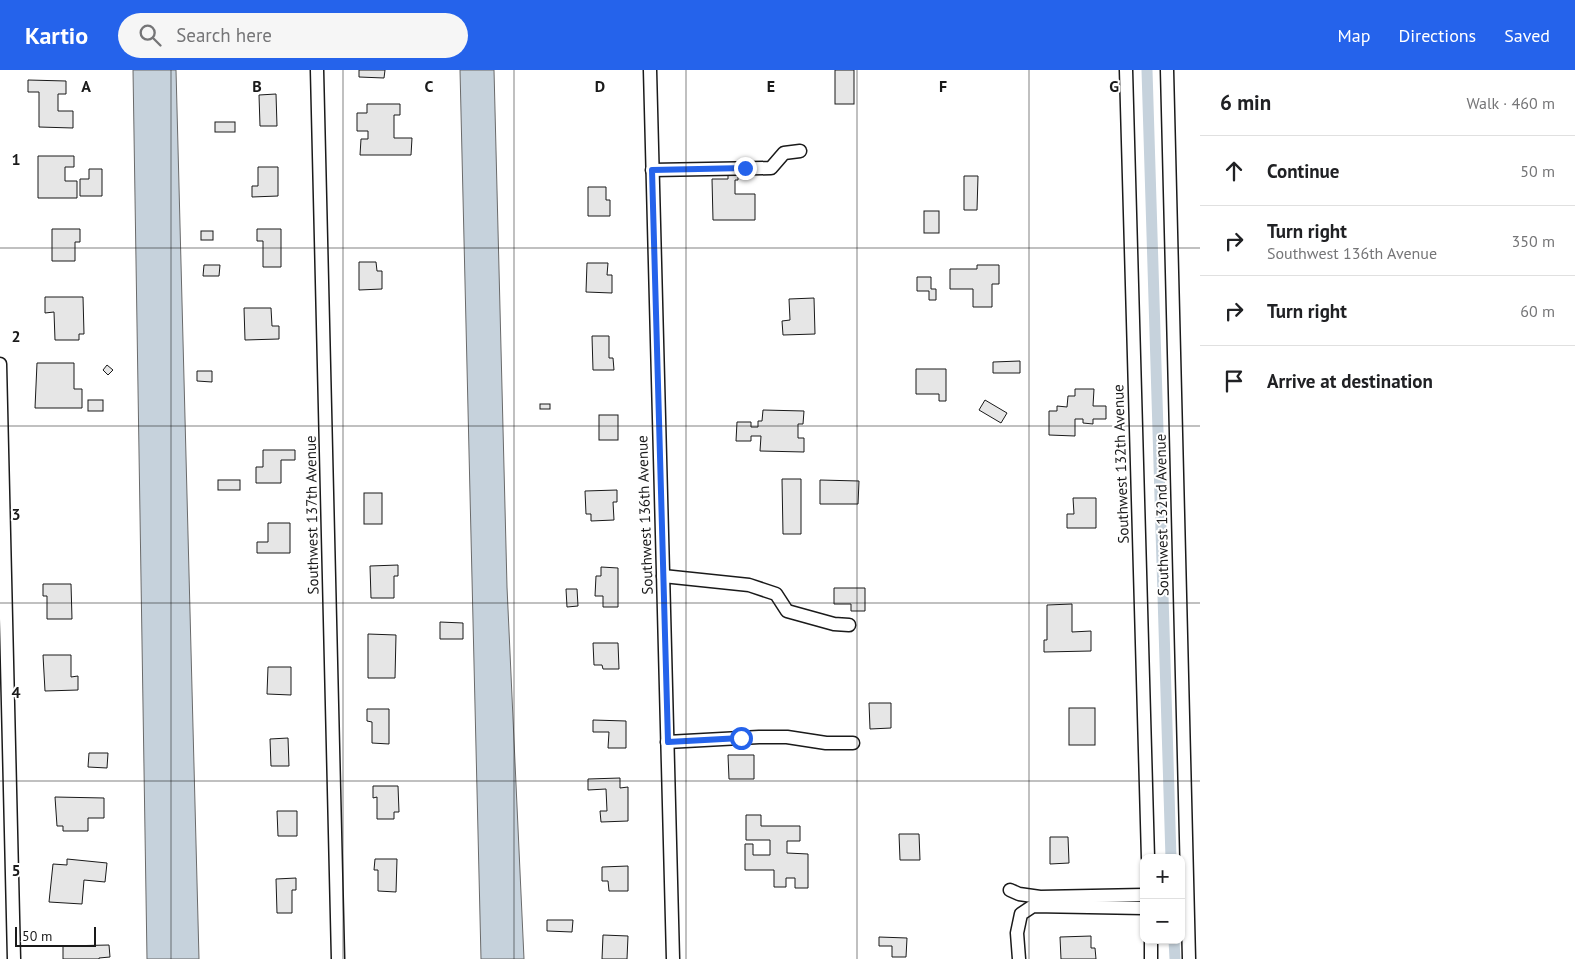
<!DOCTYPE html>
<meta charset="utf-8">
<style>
:root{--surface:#fff;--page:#f6f6f6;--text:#202124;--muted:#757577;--line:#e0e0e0;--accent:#2563eb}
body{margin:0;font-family:"PT Sans",sans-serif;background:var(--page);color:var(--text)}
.controls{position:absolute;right:15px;bottom:15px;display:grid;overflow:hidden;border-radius:10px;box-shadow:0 1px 4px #0004}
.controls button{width:45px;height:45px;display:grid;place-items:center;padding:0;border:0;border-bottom:1px solid var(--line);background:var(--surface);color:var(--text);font:25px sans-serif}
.scale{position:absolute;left:15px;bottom:12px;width:81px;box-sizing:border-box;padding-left:5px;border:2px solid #1a1a1a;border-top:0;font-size:14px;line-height:18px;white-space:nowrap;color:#1a1a1a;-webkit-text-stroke:4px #fff;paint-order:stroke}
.stop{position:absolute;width:15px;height:15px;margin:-11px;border:4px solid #2563eb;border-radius:50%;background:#fff}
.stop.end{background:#2563eb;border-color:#fff;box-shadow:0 1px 5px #0008}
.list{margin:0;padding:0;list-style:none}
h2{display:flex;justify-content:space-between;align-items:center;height:65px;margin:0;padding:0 20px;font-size:21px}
h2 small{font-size:16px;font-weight:400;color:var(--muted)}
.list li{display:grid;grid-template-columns:32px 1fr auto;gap:15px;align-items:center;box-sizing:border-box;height:70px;padding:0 20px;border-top:1px solid var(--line)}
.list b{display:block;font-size:19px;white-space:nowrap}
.list p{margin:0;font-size:16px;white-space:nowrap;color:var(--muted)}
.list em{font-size:16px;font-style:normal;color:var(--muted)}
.icon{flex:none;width:28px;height:28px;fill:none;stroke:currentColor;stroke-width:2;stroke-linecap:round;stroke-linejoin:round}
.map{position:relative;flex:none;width:1200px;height:889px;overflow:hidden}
header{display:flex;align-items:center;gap:30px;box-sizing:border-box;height:70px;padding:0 25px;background:var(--accent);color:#fff}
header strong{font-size:24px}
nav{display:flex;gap:28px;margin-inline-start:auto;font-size:18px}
.search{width:350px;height:45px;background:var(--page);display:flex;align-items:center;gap:12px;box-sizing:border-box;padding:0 18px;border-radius:28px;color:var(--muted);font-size:19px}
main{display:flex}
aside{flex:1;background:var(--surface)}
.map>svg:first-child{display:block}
.water{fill:#c6d2dc;stroke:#6a6a6a}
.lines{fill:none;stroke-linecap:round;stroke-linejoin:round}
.canal{stroke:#c6d2dc;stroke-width:11}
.building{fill:#e6e6e6;stroke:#1a1a1a}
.minor-casing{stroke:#1a1a1a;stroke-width:15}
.minor{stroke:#fff;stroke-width:12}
.route{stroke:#2563eb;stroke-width:6}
.grid{fill:none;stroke:#1a1a1a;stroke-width:1;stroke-opacity:0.55}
.labels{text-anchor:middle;stroke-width:4;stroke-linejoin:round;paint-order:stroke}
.street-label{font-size:15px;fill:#1a1a1a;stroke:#fff}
.grid-label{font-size:16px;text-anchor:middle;font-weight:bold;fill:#1a1a1a;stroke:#fff;stroke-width:4;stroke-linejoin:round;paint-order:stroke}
</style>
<header>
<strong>Kartio</strong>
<div class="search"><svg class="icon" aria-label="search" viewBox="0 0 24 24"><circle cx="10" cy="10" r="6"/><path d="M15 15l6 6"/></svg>Search here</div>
<nav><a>Map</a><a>Directions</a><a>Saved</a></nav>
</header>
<main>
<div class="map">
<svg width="1200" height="889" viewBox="0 0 1200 889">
<rect width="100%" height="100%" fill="#fff"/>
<!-- water -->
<g class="water">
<path d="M133,0H176L199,889H147Z"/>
<path d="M460,0H494L507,517L524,889H481Z"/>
</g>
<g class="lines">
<!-- canal -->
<g class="canal">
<path d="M1147,0L1171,788"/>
<path d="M1174,870L1175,889"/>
</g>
</g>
<!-- building -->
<g class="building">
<path d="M359,0H385L384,8L359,7Z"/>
<rect x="835" y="0" width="19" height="34"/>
<path d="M28,10L66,11V24H58V41H73V58L39,57V22H28Z"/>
<path d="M276,24L277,56H260L259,25Z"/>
<path d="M367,34H400V45H394V68H412L411,85H360L361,69H368V61H357V43H367Z"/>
<rect x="215" y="52" width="20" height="10"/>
<path d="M38,86H74V97H65V111H77V128H38Z"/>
<path d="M258,97H278V126L252,127V116H258Z"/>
<path d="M89,99H102V126H80V109H89Z"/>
<path d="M728,100H738V110H735V124H755V150H713L712,109H728Z"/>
<path d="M964,106H978L977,140H964Z"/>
<path d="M588,117H606V130H610V146H588Z"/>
<rect x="924" y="141" width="15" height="22"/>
<path d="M52,159H80V172H75V191H52Z"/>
<path d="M257,159H281V197H263V171H257Z"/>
<rect x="201" y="161" width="12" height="9"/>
<path d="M359,192H376L377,201H382V219L359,220Z"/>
<path d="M587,193H608L607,205H612V223L586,222Z"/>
<path d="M204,195H220L219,206H203Z"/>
<path d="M977,195H999V214H992V237H973V219H950V199H977Z"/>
<path d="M917,207H931V219H936V230H929V221H917Z"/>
<path d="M45,227H83L84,264H79V270H55L54,242L45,243Z"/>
<path d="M814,228L815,264L783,265L782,251L790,250L789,229Z"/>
<path d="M244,238H271L272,256H279V269L245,270Z"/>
<path d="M592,266H609V288H613L614,300H593Z"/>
<path d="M1020,291V303H993V292Z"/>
<path d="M37,293H74V319H82V338H35Z"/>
<path d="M107,295L113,300L108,305L103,300Z"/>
<path d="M916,299H946V331H939V324H916Z"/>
<path d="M197,301H212V312L197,311Z"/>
<path d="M1075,319H1094L1093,336H1106V349H1093V354L1083,353V349H1075V366L1049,365V341H1057V336L1067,337L1068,326H1075Z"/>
<rect x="88" y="330" width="15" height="11"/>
<path d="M985,330L1007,343L1001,353L979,340Z"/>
<rect x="540" y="334" width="10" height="5"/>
<path d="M763,340L804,341L803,354H798V368H804V382L760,381L761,366H751V371H736L737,352H751V357H758V351H762Z"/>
<rect x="599" y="345" width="19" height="25"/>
<path d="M263,380H295V390H281V413H256V397H263Z"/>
<path d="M782,409H801V464H783Z"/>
<rect x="218" y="410" width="22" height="10"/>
<path d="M820,410L859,411L858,434H820Z"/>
<path d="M617,420V432H613L614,450L591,451V444H586L585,421Z"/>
<rect x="364" y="423" width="18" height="31"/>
<path d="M1073,428H1096V458H1067V444H1074Z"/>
<path d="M268,453H290V483H257V472H268Z"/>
<path d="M398,495V506H394V528H371L370,496Z"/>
<path d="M601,497L618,498V537H603V526H595L596,506H601Z"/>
<path d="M43,514H71L72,549H47V526H43Z"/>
<path d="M834,518H865V541H851V534H834Z"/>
<path d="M566,519H577L578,536L567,537Z"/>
<path d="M1072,534V562L1091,561V581L1044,582V570H1047V535Z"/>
<path d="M440,552L463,553V569H440Z"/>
<path d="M368,564L396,565L395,608H368Z"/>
<path d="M593,573H618L619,599H603L602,595H594Z"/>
<path d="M43,585H71V607L78,606V620L45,621Z"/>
<path d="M268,597H291V625L267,624Z"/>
<path d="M869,633H891V658L870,659Z"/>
<rect x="1069" y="638" width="26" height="37"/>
<path d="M367,639H389V674L372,673V652L367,651Z"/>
<path d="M593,650L626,651V678H608L609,662H593Z"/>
<path d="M288,668L289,696H271L270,669Z"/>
<path d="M89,683H108L107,698L88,697Z"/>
<path d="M728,685H754V709H729Z"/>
<path d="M620,708V718L628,717V751L601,752L600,741H607L606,719L588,720V709Z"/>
<path d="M373,716H398L399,742H394V749H377V727L373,728Z"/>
<path d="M55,727L104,728V748H88V761H63V756H57Z"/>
<path d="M277,741H297V766H278Z"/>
<path d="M746,745H761V756H800V771H787V783L808,784V818H795V808H786V817H774V800H745V774H753V785H770V770H746Z"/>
<path d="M899,764H919L920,790H900Z"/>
<path d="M1050,767H1068L1069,793L1050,794Z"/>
<path d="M67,789L107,793L105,812L84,810L82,834L49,832L53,794L67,795Z"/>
<path d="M375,789H397L396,822L378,821V800H374Z"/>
<path d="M628,796V821H609L608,811H602V797Z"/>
<path d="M296,808V820H292V843H277L276,809Z"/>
<path d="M547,850H573L572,862L547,861Z"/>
<path d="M603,865L628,866L627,889H602Z"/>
<path d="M1091,866V878H1095L1096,889H1061L1060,867Z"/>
<path d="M879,867L907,868L906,887H892V876H879Z"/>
<path d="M109,875L110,887L99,888V889H63V876Z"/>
</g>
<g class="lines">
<!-- minor casing -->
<g class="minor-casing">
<g id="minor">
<path d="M317,0L338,889"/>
<path d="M650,0L673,889"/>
<path d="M1126,0L1148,788"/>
<path d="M1167,0L1189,889"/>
<path d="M652,100L771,98L784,83L800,81"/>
<path d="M0,294L14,889"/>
<path d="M663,506L749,515L776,524L787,541L834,554L849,555"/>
<path d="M667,672L759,667H787L826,673H853"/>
<path d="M1010,820L1019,824L1040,827L1144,825"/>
<path d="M1151,870V889"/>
<path d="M1019,889L1017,863L1021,844L1033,836L1144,838"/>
</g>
</g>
<!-- minor -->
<use href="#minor" class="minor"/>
</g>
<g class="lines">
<!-- route -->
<path class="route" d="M741,668L668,672L652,100L745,98"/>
</g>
<!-- grid -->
<path class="grid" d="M171,0V889M343,0V889M514,0V889M686,0V889M857,0V889M1029,0V889M0,178H1200M0,356H1200M0,533H1200M0,711H1200"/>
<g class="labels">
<!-- street labels -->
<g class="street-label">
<text transform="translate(1121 394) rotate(-92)" y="5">Southwest 132th Avenue</text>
<text transform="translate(312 445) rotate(-91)" y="5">Southwest 137th Avenue</text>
<text transform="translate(645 445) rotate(-92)" y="5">Southwest 136th Avenue</text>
<text transform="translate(1162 445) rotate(-91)" y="5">Southwest 132nd Avenue</text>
</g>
</g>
<g class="grid-label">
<text x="86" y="22">A</text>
<text x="257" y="22">B</text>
<text x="429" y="22">C</text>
<text x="600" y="22">D</text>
<text x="771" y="22">E</text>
<text x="943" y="22">F</text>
<text x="1114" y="22">G</text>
<text x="16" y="95">1</text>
<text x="16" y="272">2</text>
<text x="16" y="450">3</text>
<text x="16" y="628">4</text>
<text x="16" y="806">5</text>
</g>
</svg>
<div class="controls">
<button>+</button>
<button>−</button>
</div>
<div class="scale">50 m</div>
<div class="stop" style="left:741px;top:668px"></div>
<div class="stop end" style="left:745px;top:98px"></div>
</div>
<aside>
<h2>6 min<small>Walk · 460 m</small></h2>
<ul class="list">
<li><svg class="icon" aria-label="ahead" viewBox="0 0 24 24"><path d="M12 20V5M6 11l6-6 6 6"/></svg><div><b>Continue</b></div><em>50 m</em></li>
<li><svg class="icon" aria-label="right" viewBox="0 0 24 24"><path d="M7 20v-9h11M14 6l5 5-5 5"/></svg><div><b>Turn right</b><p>Southwest 136th Avenue</p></div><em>350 m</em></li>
<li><svg class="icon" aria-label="right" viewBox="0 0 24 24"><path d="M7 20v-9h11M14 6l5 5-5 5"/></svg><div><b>Turn right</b></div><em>60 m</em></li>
<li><svg class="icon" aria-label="arrive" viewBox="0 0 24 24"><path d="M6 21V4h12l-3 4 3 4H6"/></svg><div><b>Arrive at destination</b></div></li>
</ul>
</aside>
</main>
